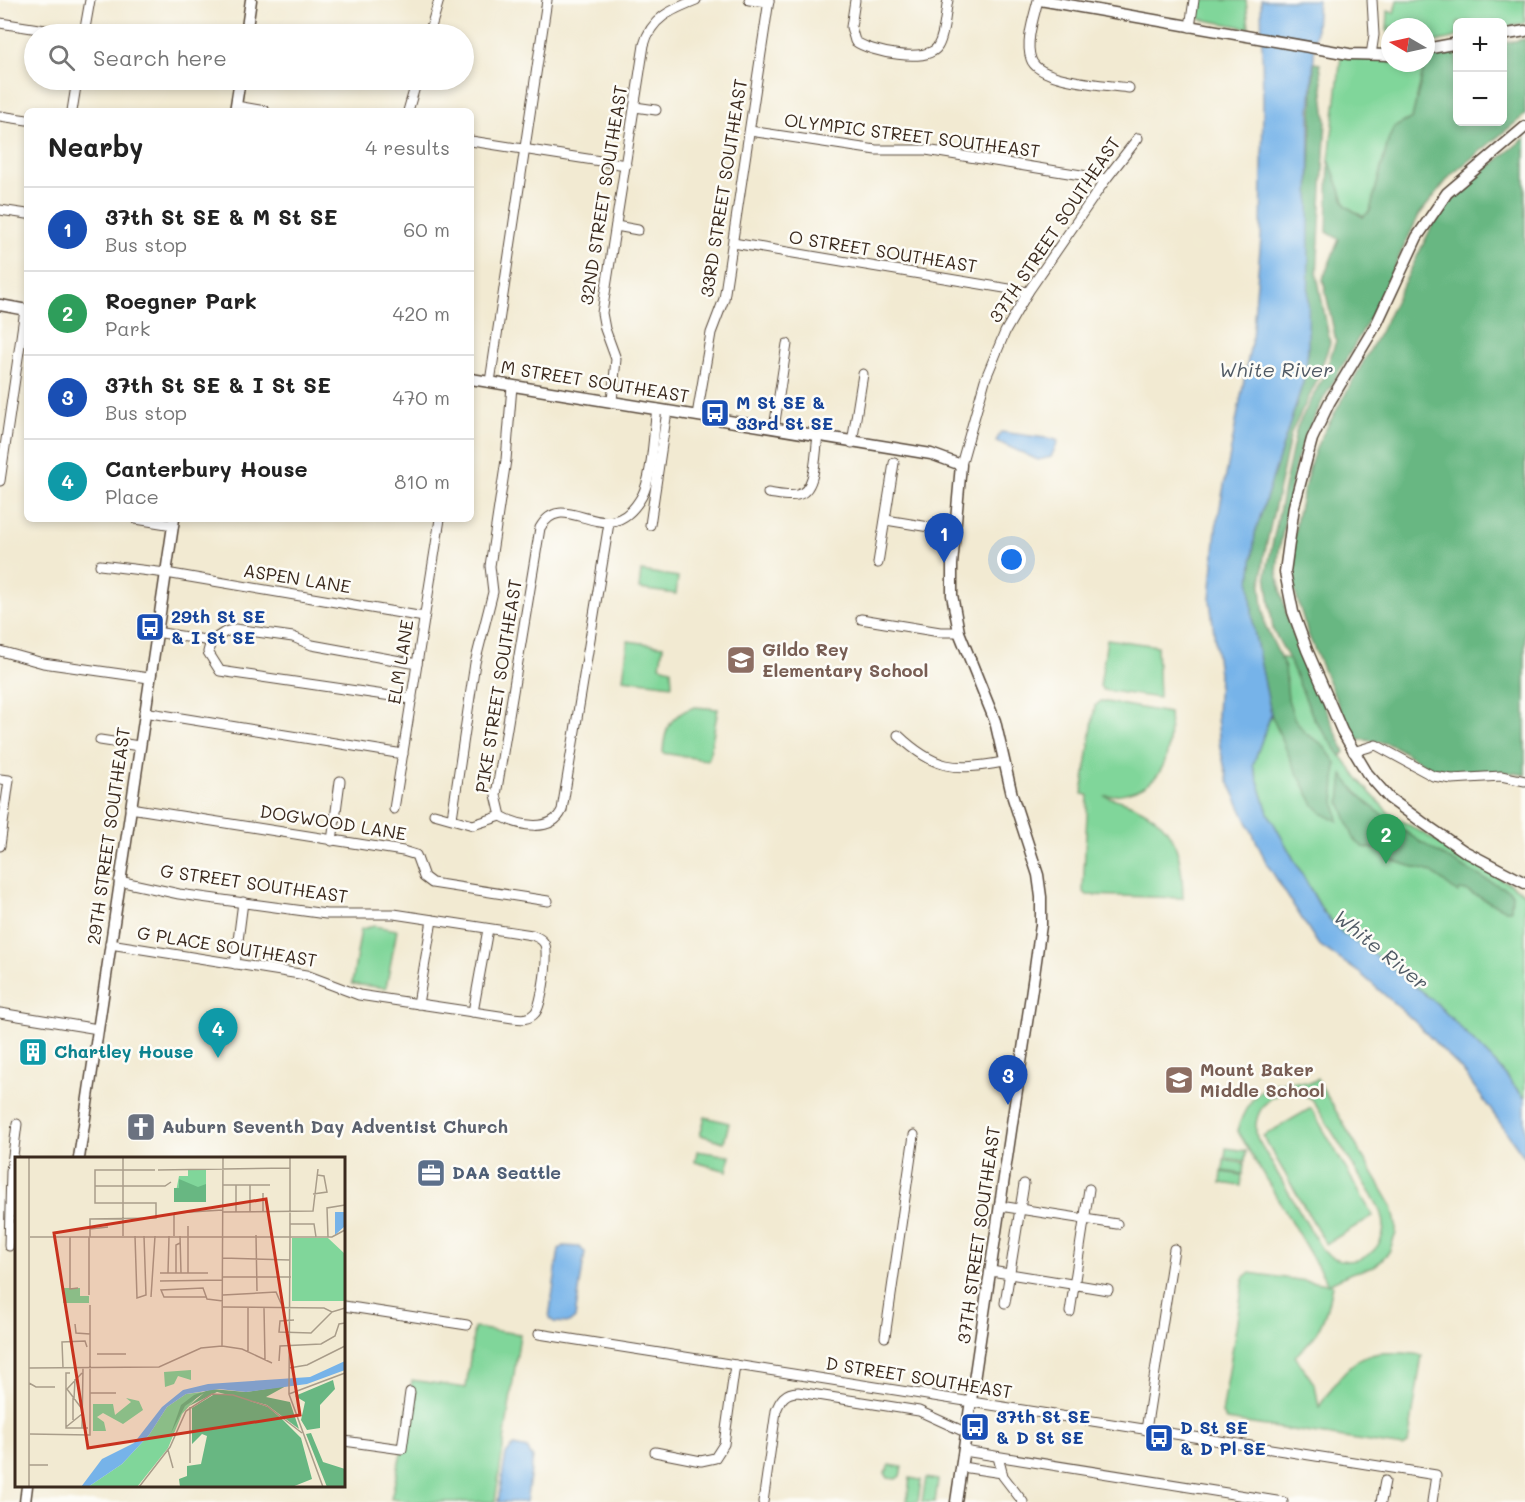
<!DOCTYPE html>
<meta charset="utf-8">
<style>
:root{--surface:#fff;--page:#f6f6f6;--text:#222;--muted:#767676;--line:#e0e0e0;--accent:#c8321e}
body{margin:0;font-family:Mali,sans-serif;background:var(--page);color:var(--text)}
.controls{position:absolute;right:18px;top:18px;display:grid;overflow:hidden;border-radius:9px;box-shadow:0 3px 9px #0003}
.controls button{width:54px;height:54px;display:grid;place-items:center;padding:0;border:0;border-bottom:2px solid var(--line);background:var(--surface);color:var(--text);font:30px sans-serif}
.compass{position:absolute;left:1381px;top:18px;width:54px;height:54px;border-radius:50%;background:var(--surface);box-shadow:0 3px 9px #0003;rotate:279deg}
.you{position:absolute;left:1012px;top:560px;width:21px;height:21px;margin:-15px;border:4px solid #fff;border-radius:50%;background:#1a73e8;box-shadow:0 0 0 9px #1a73e833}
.badge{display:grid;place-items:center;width:39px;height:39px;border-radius:50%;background:var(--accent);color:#fff;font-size:20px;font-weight:700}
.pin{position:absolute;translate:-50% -50px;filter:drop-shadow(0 2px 3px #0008)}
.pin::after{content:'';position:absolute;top:32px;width:21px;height:18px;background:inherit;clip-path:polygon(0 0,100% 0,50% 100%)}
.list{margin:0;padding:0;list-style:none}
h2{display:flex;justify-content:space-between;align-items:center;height:78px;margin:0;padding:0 24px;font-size:26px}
h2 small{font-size:20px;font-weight:400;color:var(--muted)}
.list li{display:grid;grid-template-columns:39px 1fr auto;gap:18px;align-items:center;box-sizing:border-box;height:84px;padding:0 24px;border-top:2px solid var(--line)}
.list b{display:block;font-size:22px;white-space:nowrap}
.list p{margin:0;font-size:20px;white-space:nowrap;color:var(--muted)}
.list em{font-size:20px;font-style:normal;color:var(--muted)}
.icon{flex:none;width:33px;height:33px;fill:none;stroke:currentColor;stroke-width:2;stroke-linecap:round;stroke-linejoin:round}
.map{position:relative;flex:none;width:1525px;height:1502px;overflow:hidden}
.search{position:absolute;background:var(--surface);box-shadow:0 3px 9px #0003;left:24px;top:24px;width:450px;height:66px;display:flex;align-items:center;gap:15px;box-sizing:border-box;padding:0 21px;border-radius:33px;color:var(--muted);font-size:22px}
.panel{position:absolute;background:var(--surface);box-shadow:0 3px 9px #0003;left:24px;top:108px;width:450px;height:414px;border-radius:9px}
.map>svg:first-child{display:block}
.green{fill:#80d69a;stroke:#5e805c;stroke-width:1.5;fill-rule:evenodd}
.forest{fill:#68b782;stroke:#527050;stroke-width:1.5}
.water{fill:#76b3e9;stroke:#586e84;stroke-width:1.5}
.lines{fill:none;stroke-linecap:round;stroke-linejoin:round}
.minor-casing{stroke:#564739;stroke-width:11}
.tertiary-casing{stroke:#564739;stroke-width:13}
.minor{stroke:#fff;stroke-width:9}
.tertiary{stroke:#fff;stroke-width:10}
.labels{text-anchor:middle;stroke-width:5;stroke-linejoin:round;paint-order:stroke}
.street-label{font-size:18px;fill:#3b2a1e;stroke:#fdfcf7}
.transit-label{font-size:18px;font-weight:bold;fill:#164399;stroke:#fdfcf7;text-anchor:start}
.education-label{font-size:18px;font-weight:bold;fill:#785e54;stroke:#fdfcf7;text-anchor:start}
.culture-label{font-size:18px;font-weight:bold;fill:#0d838f;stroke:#fdfcf7;text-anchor:start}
.worship-label{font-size:18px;font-weight:bold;fill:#5b616d;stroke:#fdfcf7;text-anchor:start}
.service-label{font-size:18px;font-weight:bold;fill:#4e5e75;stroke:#fdfcf7;text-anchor:start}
.water-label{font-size:20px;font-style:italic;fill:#505a65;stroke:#fdfcf7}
.inset-road{fill:none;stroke:#a99d8a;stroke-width:1.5}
.view{fill:#c8321e;fill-opacity:0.15;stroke:#c8321e;stroke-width:3}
.inset-edge{fill:none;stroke:#3b2a1e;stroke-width:3}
</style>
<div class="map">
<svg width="1525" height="1502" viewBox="0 0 1525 1502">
<rect width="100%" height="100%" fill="#fdfcf7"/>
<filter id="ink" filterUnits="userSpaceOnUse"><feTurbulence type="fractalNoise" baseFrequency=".0167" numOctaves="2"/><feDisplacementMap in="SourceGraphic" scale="12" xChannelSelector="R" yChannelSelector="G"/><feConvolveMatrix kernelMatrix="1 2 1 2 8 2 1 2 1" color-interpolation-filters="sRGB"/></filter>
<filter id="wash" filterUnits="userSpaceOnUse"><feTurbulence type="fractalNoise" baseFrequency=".008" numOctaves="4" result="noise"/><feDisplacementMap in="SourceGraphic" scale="24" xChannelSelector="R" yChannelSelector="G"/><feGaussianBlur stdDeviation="1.35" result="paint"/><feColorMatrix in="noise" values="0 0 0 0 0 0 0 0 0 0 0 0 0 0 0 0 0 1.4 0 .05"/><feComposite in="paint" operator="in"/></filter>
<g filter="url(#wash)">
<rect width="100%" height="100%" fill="#f2ead2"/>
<!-- green -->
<g class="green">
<path d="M1201,0H1246L1249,28L1200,19L1198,15Z"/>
<path d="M1397,0H1525V23L1503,28L1502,22H1458L1457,37L1426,44V27H1390V40L1387,31L1388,11L1394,13Z"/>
<path d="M1341,56L1390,59V63H1425L1412,118L1395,127L1389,138L1370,211L1363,217L1346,206L1329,160Z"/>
<path d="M641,571L678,577L676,594L639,589Z"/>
<path d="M1107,639L1157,646L1159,698L1103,690L1100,686Z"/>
<path d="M628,641L663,646L660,666L671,669L672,685L623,679Z"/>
<path d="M1260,654L1289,659L1314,719L1363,785L1390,814L1525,893V1099L1498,1066L1436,1003L1375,955L1343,934L1323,911L1268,813L1253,765L1271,714Z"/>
<path d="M1101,701L1169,713C1173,765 1160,793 1104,796C1166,811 1182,836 1183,898L1087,895L1083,891L1088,795L1082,794L1095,706Z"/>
<path d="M695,707L718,709L709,758L706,760L663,753C664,728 671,714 695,707Z"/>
<path d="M374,926L397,930L386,988L352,984L361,929Z"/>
<path d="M1317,1079L1392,1206L1396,1224V1233L1389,1252L1374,1267L1351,1273L1330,1283L1332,1285C1327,1314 1320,1338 1295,1356L1315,1385L1319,1407C1351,1358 1361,1347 1422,1355L1408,1444L1403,1447L1226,1420L1222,1414L1244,1277L1249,1273L1328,1284L1237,1130C1250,1092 1268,1076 1310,1083ZM1286,1092L1300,1093L1312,1099L1380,1209C1397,1247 1353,1278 1322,1250L1257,1138C1252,1116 1264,1097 1286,1092Z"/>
<path d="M1311,1108L1373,1216L1326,1244L1263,1136Z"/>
<path d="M705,1117L729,1123L724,1142L700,1135Z"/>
<path d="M1226,1148L1246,1151L1245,1161L1225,1158Z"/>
<path d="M697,1151L730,1156L727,1171L695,1162Z"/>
<path d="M1224,1160L1244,1163L1243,1174L1223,1171Z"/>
<path d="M1222,1172L1242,1175L1241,1186L1221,1183Z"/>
<path d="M474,1328L520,1334L495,1502H409L391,1499L402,1449L412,1380L466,1388Z"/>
<path d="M890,1465L902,1467L900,1476L896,1479L888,1478L885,1473Z"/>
<path d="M910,1478L921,1480L918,1502H907Z"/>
<path d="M926,1478L938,1480L935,1502H922Z"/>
</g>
<!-- forest -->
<g class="forest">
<path d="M1525,39V115L1451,175L1419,215L1371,316L1324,398L1306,434L1296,462L1279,551L1277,573L1288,620L1302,658L1345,752L1341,756L1314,719L1289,659L1273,630L1266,574L1297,427L1324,375L1336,341L1323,279L1339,239L1327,232L1329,160L1346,206L1363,217L1370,211L1389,138L1395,127L1412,118L1427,56L1457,51L1458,122H1502L1503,43Z"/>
<path d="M1314,63L1320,64L1326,120L1317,275L1330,343L1315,385L1291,433L1264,556L1261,587L1265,625L1285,667L1288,699L1294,718L1305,733L1322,744L1336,763L1334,793L1338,821L1323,814L1314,805L1292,763L1271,714L1253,626L1250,582L1255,533L1305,376L1308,348L1307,253Z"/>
<path d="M1525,138V775C1496,769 1471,772 1442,770C1421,768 1407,750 1388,744C1375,740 1364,742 1352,737L1308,634L1291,579V555L1297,518L1310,465L1318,443L1380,332L1438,214L1485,170Z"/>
<path d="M1343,775C1369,817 1464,870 1510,891L1512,894L1511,910H1506L1467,891L1459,890L1458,893L1431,872L1390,860L1380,850L1363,847L1354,839L1340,802Z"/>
</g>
<!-- water -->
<g class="water">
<path d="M1261,0H1318L1310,112L1308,348L1305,376L1255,533L1250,582L1253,626L1271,714L1253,765L1268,813L1323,912L1343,934L1375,955L1436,1003L1498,1066L1525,1099V1158L1463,1071L1413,1020L1361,974L1318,944L1267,864L1228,781L1220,748L1217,717L1219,674L1210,600L1216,528L1252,338L1261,238L1263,102Z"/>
<path d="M1001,432L1053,439L1058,441L1051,457L1038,460L996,441Z"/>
<path d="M564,1246L579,1247L585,1252L575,1318L569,1323L554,1322L549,1318L559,1249Z"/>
<path d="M514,1446L527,1449L533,1458L526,1502H498L506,1454Z"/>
</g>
</g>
<g filter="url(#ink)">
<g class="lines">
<!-- minor casing -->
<g class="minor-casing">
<g id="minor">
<path d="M749,0L769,2"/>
<path d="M855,0L851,27L855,41C869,52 928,64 938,46C945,34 945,14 948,0"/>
<path d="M1038,0C1034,17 1025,42 1031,59C1038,82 1107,85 1129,88"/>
<path d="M0,23L71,34"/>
<path d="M1190,27L1194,0"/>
<path d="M84,34L90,0"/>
<path d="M429,34L439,0"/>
<path d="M1371,55L1374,35L1372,0"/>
<path d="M236,106L265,111"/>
<path d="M635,107L656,110"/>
<path d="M72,111L77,80"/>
<path d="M408,111L417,80"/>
<path d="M0,116L27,120"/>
<path d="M750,131L876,150H926L1106,179"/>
<path d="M471,141L626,165"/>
<path d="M0,210L27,214"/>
<path d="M616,226L638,230"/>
<path d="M733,243L1028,292"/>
<path d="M490,382L547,0"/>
<path d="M612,401L616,359L605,329L602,313L644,45C651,18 671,10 696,0"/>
<path d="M697,415L711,333L724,299L769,0"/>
<path d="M774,428L787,344"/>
<path d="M852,443L863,374"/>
<path d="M961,465L985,380L1005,332L1028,292L1106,179L1138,138"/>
<path d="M0,481L25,310"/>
<path d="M768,493C777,494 788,497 797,495C817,492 815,452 818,436"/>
<path d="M136,519L173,525"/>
<path d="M886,520L954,531"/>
<path d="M609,523L562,810C552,833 519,826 501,816L496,795L540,528C564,484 608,557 642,496C653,475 653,433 657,409"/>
<path d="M650,525L667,411"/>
<path d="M878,563L894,463"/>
<path d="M100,565L166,573L424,617"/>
<path d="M861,619L940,632H959"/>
<path d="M156,632L211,641L225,632L235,629L293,637L312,645L417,664"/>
<path d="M211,641L208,652L220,671L412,699"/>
<path d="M0,651L43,663L149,678"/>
<path d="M144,712L403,754"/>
<path d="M898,735C935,770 954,771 1003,762"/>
<path d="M100,740L139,746"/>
<path d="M1353,752L1376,745L1433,776L1452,779L1501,776L1525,781"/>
<path d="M0,779L9,780L0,846"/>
<path d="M130,808L403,851L416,855L424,877L432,883L548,901"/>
<path d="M394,809L440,519"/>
<path d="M434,814L473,825L501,816"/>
<path d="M452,818L475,663L493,592L490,566L506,460L512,386"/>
<path d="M332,841L340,781"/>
<path d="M110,944L306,975L359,995L513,1018C521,1019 529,1020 535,1013C542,1006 550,950 544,943C541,938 536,937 532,935L394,914H326L179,894L119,881"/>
<path d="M235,964L243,902"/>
<path d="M418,1004L432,920"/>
<path d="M473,1012L488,929"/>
<path d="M0,1013L98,1029"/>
<path d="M1000,1206L1117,1224"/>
<path d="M9,1246L11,1171L17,1124"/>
<path d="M991,1271L1108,1290"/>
<path d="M1005,1303L1024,1184"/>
<path d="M344,1306L467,1325"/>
<path d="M1070,1312L1089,1189"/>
<path d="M539,1334L1436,1475L1432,1502"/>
<path d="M885,1337L914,1135"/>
<path d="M1146,1430L1174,1249"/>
<path d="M344,1441L402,1449L410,1392"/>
<path d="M964,1451L1283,1502"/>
<path d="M655,1452L701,1461L715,1458L724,1444L735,1365"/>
<path d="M998,1457L1003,1476L1023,1502"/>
<path d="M962,1467L1002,1473"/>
<path d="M763,1502L776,1411C780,1400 785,1392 798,1392L919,1411L967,1433"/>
<path d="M1381,1502L1385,1481"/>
</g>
</g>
<!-- tertiary casing -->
<g class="tertiary-casing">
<g id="tertiary">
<path d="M1040,0L1349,54L1390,55"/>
<path d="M246,34L251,0"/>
<path d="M1502,35L1525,31"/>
<path d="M1426,49L1458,43"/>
<path d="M235,111L240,80"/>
<path d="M1525,127L1447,193L1417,237L1377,323L1329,403L1312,439L1294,506L1285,572L1293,612L1307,650L1342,731L1367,773L1389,798L1422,822L1464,851L1525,883"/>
<path d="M0,305L27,310"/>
<path d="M471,379L931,454L961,465L952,565V595L959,632L995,721L1012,795L1038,875L1041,897V925L1034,975L956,1502"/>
<path d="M79,1158L174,519"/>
<path d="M25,1502L27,1486"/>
</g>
</g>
<!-- minor -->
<use href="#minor" class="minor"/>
<!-- tertiary -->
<use href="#tertiary" class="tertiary"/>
</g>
</g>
<!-- icons -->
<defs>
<g id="bus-square" transform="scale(1.5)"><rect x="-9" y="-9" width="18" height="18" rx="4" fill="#1a4fb4" stroke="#fdfcf7"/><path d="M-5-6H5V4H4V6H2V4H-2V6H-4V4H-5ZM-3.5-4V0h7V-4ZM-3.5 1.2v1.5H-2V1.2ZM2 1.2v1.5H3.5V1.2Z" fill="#fff"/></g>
<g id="school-square" transform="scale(1.5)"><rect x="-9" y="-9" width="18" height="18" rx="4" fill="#8d6e63" stroke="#fdfcf7"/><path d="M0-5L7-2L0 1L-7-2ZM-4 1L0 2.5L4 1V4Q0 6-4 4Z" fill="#fff"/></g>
<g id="building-square" transform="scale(1.5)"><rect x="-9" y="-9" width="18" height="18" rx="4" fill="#0f9aa8" stroke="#fdfcf7"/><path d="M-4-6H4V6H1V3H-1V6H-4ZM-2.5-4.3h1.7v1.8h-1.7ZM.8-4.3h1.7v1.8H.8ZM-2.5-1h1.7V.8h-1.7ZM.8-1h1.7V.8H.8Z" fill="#fff"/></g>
<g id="church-square" transform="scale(1.5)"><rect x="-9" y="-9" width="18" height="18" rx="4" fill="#6b7280" stroke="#fdfcf7"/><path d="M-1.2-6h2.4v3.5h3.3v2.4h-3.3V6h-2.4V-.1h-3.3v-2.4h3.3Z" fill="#fff"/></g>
<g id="office-square" transform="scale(1.5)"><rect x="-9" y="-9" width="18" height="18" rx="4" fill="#5c6f8a" stroke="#fdfcf7"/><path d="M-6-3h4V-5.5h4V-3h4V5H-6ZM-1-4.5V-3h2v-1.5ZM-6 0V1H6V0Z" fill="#fff"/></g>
</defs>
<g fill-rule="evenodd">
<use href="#bus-square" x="715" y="413"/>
<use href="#bus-square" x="150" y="627"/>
<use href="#school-square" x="741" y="660"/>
<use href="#building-square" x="33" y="1052"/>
<use href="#school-square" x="1179" y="1080"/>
<use href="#church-square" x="141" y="1127"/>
<use href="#office-square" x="431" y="1173"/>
<use href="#bus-square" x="975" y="1427"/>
<use href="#bus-square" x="1159" y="1438"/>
</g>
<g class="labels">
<!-- street labels -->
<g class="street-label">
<text transform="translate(912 136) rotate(7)" y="6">OLYMPIC STREET SOUTHEAST</text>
<text transform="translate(724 188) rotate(-81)" y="6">33RD STREET SOUTHEAST</text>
<text transform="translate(604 195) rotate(-81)" y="6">32ND STREET SOUTHEAST</text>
<text transform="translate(1055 230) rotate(-56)" y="6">37TH STREET SOUTHEAST</text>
<text transform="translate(883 252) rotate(9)" y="6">O STREET SOUTHEAST</text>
<text transform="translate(595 382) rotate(9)" y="6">M STREET SOUTHEAST</text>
<text transform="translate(297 579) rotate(9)" y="6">ASPEN LANE</text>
<text transform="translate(401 662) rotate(-81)" y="6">ELM LANE</text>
<text transform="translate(499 686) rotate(-81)" y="6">PIKE STREET SOUTHEAST</text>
<text transform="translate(333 823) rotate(9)" y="6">DOGWOOD LANE</text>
<text transform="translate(109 836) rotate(-82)" y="6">29TH STREET SOUTHEAST</text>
<text transform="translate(254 884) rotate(8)" y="6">G STREET SOUTHEAST</text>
<text transform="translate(227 947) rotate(9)" y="6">G PLACE SOUTHEAST</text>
<text transform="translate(979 1235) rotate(-82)" y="6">37TH STREET SOUTHEAST</text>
<text transform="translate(919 1378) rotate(9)" y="6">D STREET SOUTHEAST</text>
</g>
<!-- transit labels -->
<g class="transit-label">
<text x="736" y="409">M St SE &amp;<tspan x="736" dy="21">33rd St SE</tspan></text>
<text x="171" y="623">29th St SE<tspan x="171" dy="21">&amp; I St SE</tspan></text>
<text x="996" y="1423">37th St SE<tspan x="996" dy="21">&amp; D St SE</tspan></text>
<text x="1180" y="1434">D St SE<tspan x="1180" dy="21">&amp; D Pl SE</tspan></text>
</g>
<!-- education labels -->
<g class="education-label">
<text x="762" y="656">Gildo Rey<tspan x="762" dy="21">Elementary School</tspan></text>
<text x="1200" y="1076">Mount Baker<tspan x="1200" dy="21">Middle School</tspan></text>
</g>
<!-- culture labels -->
<g class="culture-label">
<text x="54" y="1058">Chartley House</text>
</g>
<!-- worship labels -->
<g class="worship-label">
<text x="162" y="1133">Auburn Seventh Day Adventist Church</text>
</g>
<!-- service labels -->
<g class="service-label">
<text x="452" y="1179">DAA Seattle</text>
</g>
<!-- water labels -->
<g class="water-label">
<text x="1276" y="377">White River</text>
<text transform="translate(1381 950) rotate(39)" y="7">White River</text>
</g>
</g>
<!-- overview -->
<g transform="translate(15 1157)">
<rect width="330" height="330" fill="#f2ead2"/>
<path d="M191,12V45H159L164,19H173V13ZM277,81H313L330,97V144H277ZM48,131H65V139H74V146H48ZM176,213V223L163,219L159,227L150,230L149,215ZM187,235L167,257L153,291L122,330H73L107,307L134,278L152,250L171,237ZM111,241L124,244L128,253L108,267L88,256L82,260L89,265L91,274H78V247H98L100,258L116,245Z" fill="#80d69a"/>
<path d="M164,22L183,30L191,27V45H159V31H164ZM318,223L320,232L305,248V271L292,273L286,263L290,245L280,239ZM271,229L251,240L275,245L284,272L252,248L202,235L174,249L189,236L170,249L156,276L166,248L179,238L197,232L231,235ZM198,238H218L253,250L267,262L286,281L297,322L277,330H165L164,322L172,319V309L186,307L192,279L187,277L177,287V251ZM296,276L308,305L330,312V330H312L291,277Z" fill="#68b782"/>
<path d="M320,55H330V69L320,78ZM330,204V213L292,227L231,235L204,232L171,237L152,250L134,278L107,307L73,330H66L87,302L119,286L147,250L168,233L193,227L295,220Z" fill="#76b3e9"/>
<path class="inset-road" d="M108,0V79M275,0V81M143,13L275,11M208,28H255M221,28V55M80,29H150L156,25M298,37L312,35L309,19L302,18M208,55L298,54L303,12M235,55V28M248,55V36M159,56L208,53M275,67H299L301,80M75,72L93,70M241,78L242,134M120,79L122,141L131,138L129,79M159,79V56M165,79L166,116M275,79L274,237L308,330M15,80H317L330,73M55,80V132L63,131M74,80V138M75,80V62L141,61V46H80V13H140M313,80L312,51L330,48M208,101L275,103M145,116H193M153,116L154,79M161,116V88L165,86M173,116V69M208,120H276M145,124L208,123M208,138L261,135L268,151M136,140L140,79M191,140H149L146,133L188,131L192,142L208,144M208,150L309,151L317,155L330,151M249,151L250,203M279,163L265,164L264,175L296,176L317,155M60,167L61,176L75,177M207,189L208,0M233,194V151M82,197H111M264,204L265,189L306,187L320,179L324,167L330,166M14,211L144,210L186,191L207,189L227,192L257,206M48,211L47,185L70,184L72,190M274,211L292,208L330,189M55,216H51V271H73M67,216L52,232L67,252M14,226L21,230H40M75,236H101M274,237L330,216M59,242L60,222M58,263V241M51,270L67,257M67,271L68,211M15,277L75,278V148M153,293L158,311M175,306V250M14,308H33M14,330V0M124,330L155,290L171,254L197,237L218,238L252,249L287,276"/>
<path class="view" d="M251,42L285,258L73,291L39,76Z"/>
<rect width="330" height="330" class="inset-edge"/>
</g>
</svg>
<div class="controls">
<button>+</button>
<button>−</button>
</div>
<svg class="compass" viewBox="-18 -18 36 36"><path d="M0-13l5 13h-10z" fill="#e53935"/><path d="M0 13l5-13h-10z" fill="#767676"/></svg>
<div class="you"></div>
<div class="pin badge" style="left:944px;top:563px;background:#1a4fb4">1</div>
<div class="pin badge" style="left:1386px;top:864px;background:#2e9e5b">2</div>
<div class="pin badge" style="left:1008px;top:1105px;background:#1a4fb4">3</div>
<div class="pin badge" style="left:218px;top:1058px;background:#0f9aa8">4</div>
<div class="search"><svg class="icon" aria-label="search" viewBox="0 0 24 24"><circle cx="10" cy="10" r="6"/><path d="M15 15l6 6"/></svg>Search here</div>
<section class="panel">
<h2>Nearby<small>4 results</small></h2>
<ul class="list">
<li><span class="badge" style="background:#1a4fb4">1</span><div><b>37th St SE &amp; M St SE</b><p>Bus stop</p></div><em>60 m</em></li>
<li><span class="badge" style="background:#2e9e5b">2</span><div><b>Roegner Park</b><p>Park</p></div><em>420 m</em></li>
<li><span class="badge" style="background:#1a4fb4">3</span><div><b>37th St SE &amp; I St SE</b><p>Bus stop</p></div><em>470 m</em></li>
<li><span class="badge" style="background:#0f9aa8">4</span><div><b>Canterbury House</b><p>Place</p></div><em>810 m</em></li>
</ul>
</section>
</div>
